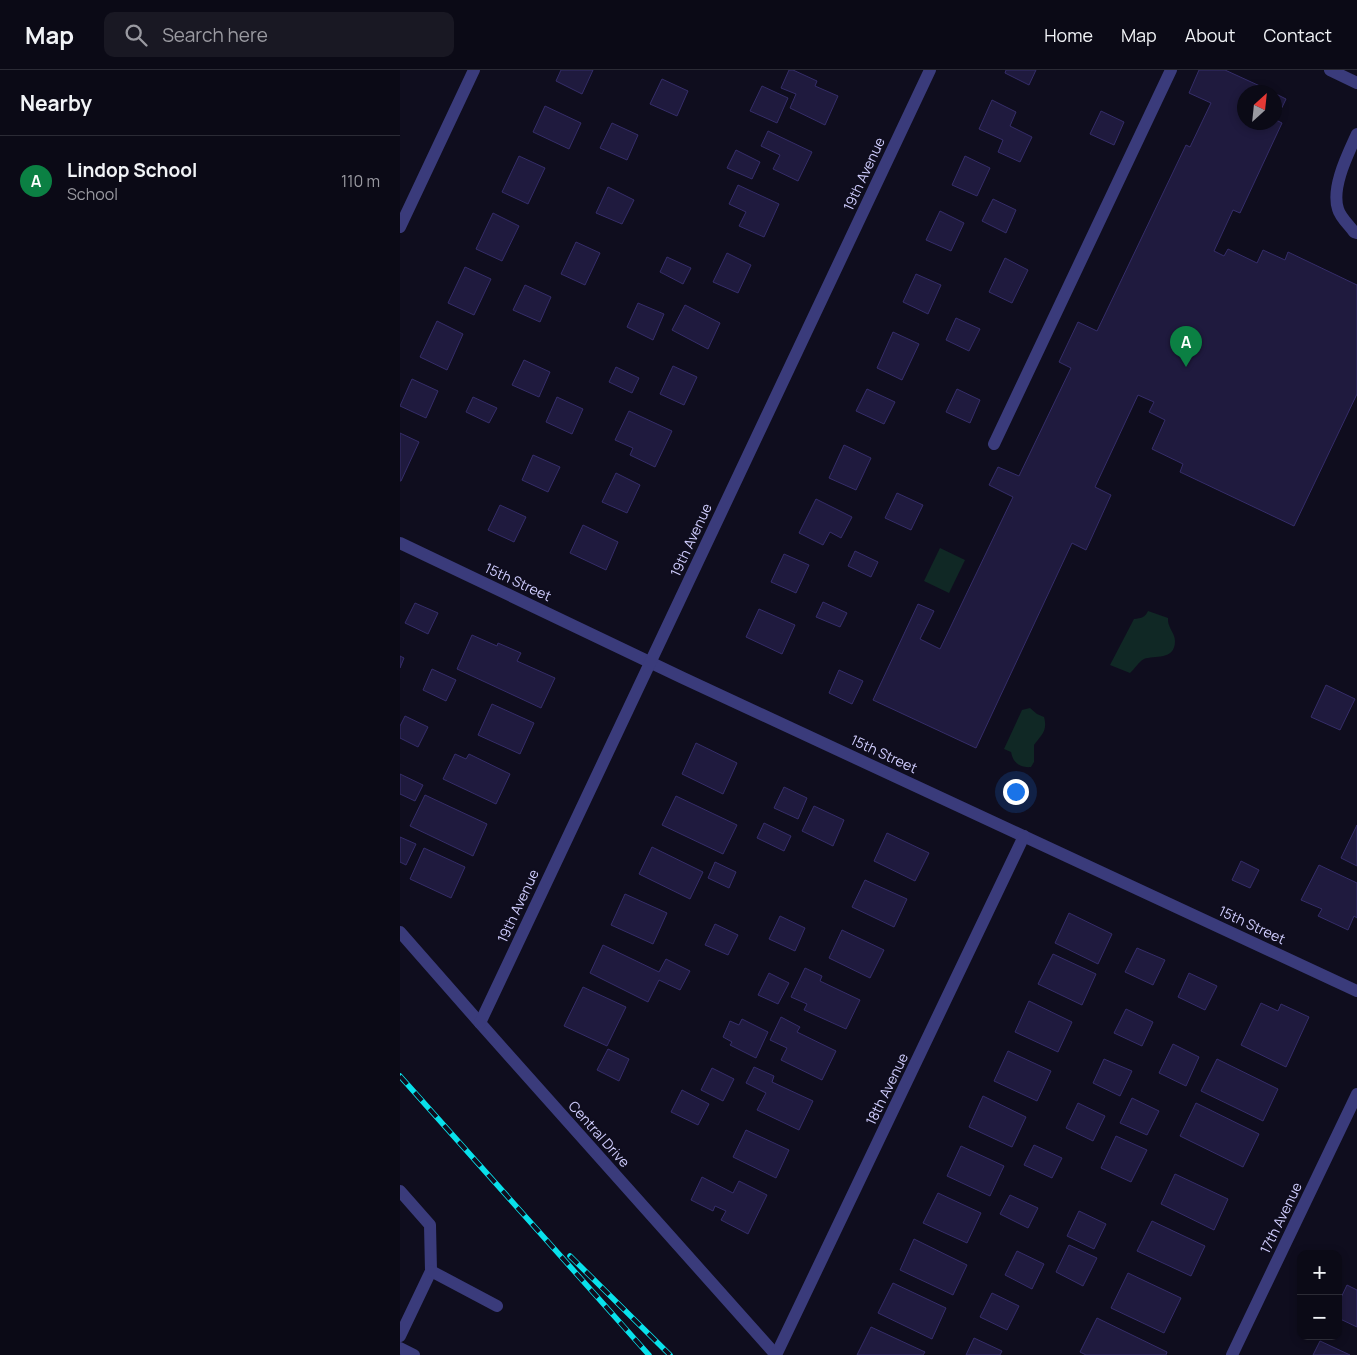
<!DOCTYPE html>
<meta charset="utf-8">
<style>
:root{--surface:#0b0a16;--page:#191823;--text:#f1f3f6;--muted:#9a9aa1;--line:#2b2b35;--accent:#0b8043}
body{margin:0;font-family:Manrope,sans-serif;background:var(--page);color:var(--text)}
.controls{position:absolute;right:15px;bottom:15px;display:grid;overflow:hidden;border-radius:10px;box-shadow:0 2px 8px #0003}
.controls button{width:45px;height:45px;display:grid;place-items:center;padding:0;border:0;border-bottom:1px solid var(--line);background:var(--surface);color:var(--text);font:25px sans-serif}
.compass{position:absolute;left:837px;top:15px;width:45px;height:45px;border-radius:50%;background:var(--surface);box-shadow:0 2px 8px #0003;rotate:27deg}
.you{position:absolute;left:615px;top:721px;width:18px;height:18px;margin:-12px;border:4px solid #fff;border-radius:50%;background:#1a73e8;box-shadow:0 0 0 8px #1a73e833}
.badge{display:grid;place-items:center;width:32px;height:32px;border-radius:50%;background:var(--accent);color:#fff;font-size:16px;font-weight:700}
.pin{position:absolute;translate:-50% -41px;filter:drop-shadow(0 1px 2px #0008)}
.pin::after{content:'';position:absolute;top:26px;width:18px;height:15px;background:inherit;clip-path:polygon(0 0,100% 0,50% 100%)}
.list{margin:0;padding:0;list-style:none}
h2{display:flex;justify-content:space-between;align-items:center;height:65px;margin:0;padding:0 20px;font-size:21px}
h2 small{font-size:16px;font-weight:400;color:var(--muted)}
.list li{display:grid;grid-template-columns:32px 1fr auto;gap:15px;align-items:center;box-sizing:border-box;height:90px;padding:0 20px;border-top:1px solid var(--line)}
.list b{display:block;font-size:19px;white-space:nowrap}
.list p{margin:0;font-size:16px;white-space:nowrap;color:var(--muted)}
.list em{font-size:16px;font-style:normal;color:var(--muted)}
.icon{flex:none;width:28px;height:28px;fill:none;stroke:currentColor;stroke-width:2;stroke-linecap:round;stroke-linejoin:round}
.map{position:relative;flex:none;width:957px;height:1285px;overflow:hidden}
header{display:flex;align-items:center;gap:30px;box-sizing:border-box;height:70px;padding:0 25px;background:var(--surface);border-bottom:1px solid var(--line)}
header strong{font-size:24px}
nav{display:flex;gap:28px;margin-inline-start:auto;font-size:18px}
.search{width:350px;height:45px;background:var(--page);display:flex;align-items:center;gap:12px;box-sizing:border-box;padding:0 18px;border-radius:10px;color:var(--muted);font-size:19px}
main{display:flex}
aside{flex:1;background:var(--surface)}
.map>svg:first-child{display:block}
.green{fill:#102825}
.building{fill:#1f1a3e;stroke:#352d69}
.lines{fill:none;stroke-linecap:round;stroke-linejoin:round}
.minor{stroke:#3a3b7b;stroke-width:12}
.rail-casing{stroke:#09e1eb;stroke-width:5.5}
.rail{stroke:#0f0d1e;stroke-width:4;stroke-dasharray:11;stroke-linecap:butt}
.labels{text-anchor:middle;stroke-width:4;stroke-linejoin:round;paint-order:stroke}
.street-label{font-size:14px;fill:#cfccfd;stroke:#0f0d1e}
</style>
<header>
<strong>Map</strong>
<div class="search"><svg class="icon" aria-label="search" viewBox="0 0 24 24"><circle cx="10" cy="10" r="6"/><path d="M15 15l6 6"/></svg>Search here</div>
<nav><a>Home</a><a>Map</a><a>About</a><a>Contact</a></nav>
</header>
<main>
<aside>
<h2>Nearby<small></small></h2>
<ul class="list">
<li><span class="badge">A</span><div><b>Lindop School</b><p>School</p></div><em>110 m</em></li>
</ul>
</aside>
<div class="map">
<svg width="957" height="1285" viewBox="0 0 957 1285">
<rect width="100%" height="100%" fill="#0f0d1e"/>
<!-- green -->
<g class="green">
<path d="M540,478L565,490L549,523L524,511Z"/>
<path d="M748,541L768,548C767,557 775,563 775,571C775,591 754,585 744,589C738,592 735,599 730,603L710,595L734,549C741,548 745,548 748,541Z"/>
<path d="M630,638L637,644L644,647C648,661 641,665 634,675V692L631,697C620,698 613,693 611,682L604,679L622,640Z"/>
</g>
<!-- building -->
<g class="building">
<path d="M161,0H193L182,24L156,11Z"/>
<path d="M389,0H393L417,11L415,16L438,26L425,55L390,38L396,24L381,18Z"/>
<path d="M606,0H636L629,15L605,3Z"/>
<path d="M799,0H825L873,22H844V52H874V23L886,29L876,50L882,53L840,143L833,140L814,181L824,186L828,179L857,193L863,180L885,190L888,182L957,215V324L894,456L780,402L783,394L752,379L765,350L749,342L754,332L738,325L695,417L711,425L686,480L672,473L576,678L473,630L518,534L534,541L520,569L540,579L613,427L589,415L598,397L619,406L671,298L659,292L678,252L697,261L786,75L790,77L811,33L789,23Z"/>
<path d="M262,9L288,21L277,46L250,34Z"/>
<path d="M362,16L388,28L377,53L350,41Z"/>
<path d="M592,30L616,42L610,56L632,67L620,92L598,82L603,70L579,59Z"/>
<path d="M145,36L181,53L169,79L133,62Z"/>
<path d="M701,41L724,52L714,75L690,64Z"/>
<path d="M212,53L238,65L227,90L200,78Z"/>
<path d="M368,61L412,82L398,111L373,99L380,85L361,76Z"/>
<path d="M336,80L360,92L352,109L327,98Z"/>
<path d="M119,86L145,98L128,134L102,122Z"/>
<path d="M565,86L590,98L577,126L552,115Z"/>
<path d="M338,115L379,134L364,167L339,156L346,142L329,134Z"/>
<path d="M208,117L234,130L222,154L196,143Z"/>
<path d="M593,129L616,140L606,163L582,151Z"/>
<path d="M540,141L564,153L551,181L526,170Z"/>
<path d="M93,143L119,156L102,191L76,179Z"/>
<path d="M176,172L200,183L185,215L161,204Z"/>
<path d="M327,183L351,195L338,223L313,212Z"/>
<path d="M267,187L291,198L283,214L260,202Z"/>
<path d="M605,188L628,200L612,233L589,222Z"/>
<path d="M65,197L91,209L74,245L48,233Z"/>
<path d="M516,204L541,215L528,244L503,232Z"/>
<path d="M125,215L151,227L140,252L113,240Z"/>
<path d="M238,233L264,244L253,270L227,257Z"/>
<path d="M285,235L320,253L308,279L272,260Z"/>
<path d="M556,248L580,259L569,281L546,270Z"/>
<path d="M37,251L63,264L47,300L20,287Z"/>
<path d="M493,262L519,274L502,310L477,298Z"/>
<path d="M124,290L150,302L139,327L112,315Z"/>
<path d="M273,296L297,307L284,335L260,324Z"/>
<path d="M216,297L239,308L232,323L209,312Z"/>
<path d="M12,309L38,321L26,348L0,336Z"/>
<path d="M467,319L495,332L484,354L456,341Z"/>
<path d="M557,319L580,330L570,353L546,342Z"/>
<path d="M73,327L97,338L89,353L66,342Z"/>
<path d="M157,327L183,339L172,364L146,352Z"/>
<path d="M229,341L272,361L255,397L230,385L233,378L215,370Z"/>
<path d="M0,363L19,372L1,411H0Z"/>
<path d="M444,375L471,388L456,420L429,408Z"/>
<path d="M133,385L160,397L148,422L122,410Z"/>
<path d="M216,403L240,415L227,443L202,432Z"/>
<path d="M497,423L523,435L511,460L485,448Z"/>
<path d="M416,429L452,447L441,468L430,462L423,475L399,463Z"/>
<path d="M100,435L126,447L114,472L88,460Z"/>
<path d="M183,455L218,472L206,500L170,483Z"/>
<path d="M455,481L478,492L471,507L448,496Z"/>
<path d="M384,484L409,495L396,523L371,512Z"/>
<path d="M423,532L447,543L440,557L416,547Z"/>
<path d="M15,533L38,543L28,564L5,553Z"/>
<path d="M359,539L395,555L382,584L346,567Z"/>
<path d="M72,565L97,576L98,573L121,583L117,591L155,608L141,638L57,599Z"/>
<path d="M0,586L4,588L0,598Z"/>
<path d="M32,599L56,610L46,631L23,620Z"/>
<path d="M439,600L463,611L452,634L429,623Z"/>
<path d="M926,615L955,629L940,660L911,647Z"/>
<path d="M92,634L134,653L120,684L78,665Z"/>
<path d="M5,646L28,657L18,677L0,668V656Z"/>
<path d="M296,673L337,693L323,724L282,704Z"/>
<path d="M55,684L66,689L69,684L110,704L96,734L43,709Z"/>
<path d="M0,704L23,715L15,731L0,724Z"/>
<path d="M384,717L407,728L398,749L374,738Z"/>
<path d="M25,725L87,754L73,786L10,756Z"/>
<path d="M276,726L337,755L323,784L262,755Z"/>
<path d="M414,736L444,750L433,776L402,761Z"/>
<path d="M364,753L391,766L384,781L357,768Z"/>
<path d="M957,755V796L941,788Z"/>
<path d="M487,763L529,783L515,811L474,791Z"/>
<path d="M0,767L16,774L6,795L0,792Z"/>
<path d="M252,777L303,802L290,829L239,804Z"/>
<path d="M24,778L65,797L51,828L10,809Z"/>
<path d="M841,791L859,800L850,818L832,810Z"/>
<path d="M315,792L336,802L329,818L308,808Z"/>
<path d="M919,795L957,813V848L954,846L948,860L918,846L922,839L901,830Z"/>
<path d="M465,810L507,829L494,857L452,837Z"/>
<path d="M225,824L267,843L253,874L211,855Z"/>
<path d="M669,843L712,864L698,894L655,873Z"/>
<path d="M380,846L405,858L395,881L369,869Z"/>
<path d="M315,854L338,865L328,885L305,875Z"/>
<path d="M442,860L484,880L470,908L429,888Z"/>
<path d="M203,875L259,902L266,889L290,901L280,920L259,910L248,932L190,903Z"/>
<path d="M737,878L765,890L753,915L725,902Z"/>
<path d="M653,884L696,904L682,935L638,914Z"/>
<path d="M405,898L422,906L420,911L460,930L446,959L404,940L407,934L391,927Z"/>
<path d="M369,903L389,913L378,934L358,925Z"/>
<path d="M789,903L817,916L805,940L778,927Z"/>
<path d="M183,917L226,937L207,976L164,956Z"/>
<path d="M629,931L672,952L658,982L615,962Z"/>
<path d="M861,933L878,941L881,934L909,947L886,997L841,975Z"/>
<path d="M726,939L753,952L742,976L714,963Z"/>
<path d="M381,947L400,957L397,962L436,981L422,1010L381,990L387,978L370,970Z"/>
<path d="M342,949L368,962L356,988L330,975L332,972L323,967L330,951L339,955Z"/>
<path d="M773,974L799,987L786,1016L759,1003Z"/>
<path d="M208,979L229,989L219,1011L197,1000Z"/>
<path d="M608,981L651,1001L637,1031L594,1011Z"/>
<path d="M704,989L732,1001L720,1026L693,1013Z"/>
<path d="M817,989L878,1019L863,1051L801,1021Z"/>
<path d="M354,997L374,1006L372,1012L413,1031L399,1060L357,1040L366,1023L346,1013Z"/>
<path d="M312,998L334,1009L323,1031L301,1020Z"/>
<path d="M282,1020L309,1034L298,1055L271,1042Z"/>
<path d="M583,1026L626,1047L612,1077L569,1057Z"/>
<path d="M732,1028L759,1041L747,1065L720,1053Z"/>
<path d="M678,1033L705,1046L693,1071L666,1058Z"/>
<path d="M796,1033L859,1064L843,1097L780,1066Z"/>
<path d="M346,1060L389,1080L376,1108L333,1087Z"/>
<path d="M716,1066L747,1080L731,1112L701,1098Z"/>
<path d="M634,1075L662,1088L652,1108L624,1095Z"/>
<path d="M561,1076L604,1096L590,1126L547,1106Z"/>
<path d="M775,1104L828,1129L814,1160L761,1134Z"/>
<path d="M302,1107L333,1123L339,1111L367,1125L348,1164L321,1150L326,1141L315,1136L313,1141L291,1130Z"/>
<path d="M538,1123L581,1143L567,1173L523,1153Z"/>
<path d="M610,1125L638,1138L628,1158L600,1144Z"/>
<path d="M679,1141L706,1154L694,1179L667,1166Z"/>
<path d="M752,1151L805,1176L791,1206L737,1181Z"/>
<path d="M514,1169L567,1195L553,1225L500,1200Z"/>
<path d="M669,1175L697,1188L683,1216L656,1202Z"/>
<path d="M617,1181L644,1194L632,1219L605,1205Z"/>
<path d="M728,1203L781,1228L764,1263L711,1238Z"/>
<path d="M493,1213L546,1238L532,1269L478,1243Z"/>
<path d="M947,1215L957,1220V1257L938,1248V1234Z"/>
<path d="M592,1223L619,1236L607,1260L580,1247Z"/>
<path d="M697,1248L767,1282L766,1285H686L680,1282Z"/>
<path d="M471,1257L525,1282L523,1285H457Z"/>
<path d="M574,1268L602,1281L600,1285H566Z"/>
<path d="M920,1271L950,1285H913Z"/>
</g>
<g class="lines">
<!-- minor -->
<g class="minor">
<path d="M930,0L957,13"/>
<path d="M957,64C948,84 931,117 938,139C940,147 949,155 954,162L957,163"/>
<path d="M0,157L74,0"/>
<path d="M594,374L771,0"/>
<path d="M0,473L283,608L957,921"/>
<path d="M0,862L80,953L376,1285"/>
<path d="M80,953L530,0"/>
<path d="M0,1121L30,1155L31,1201L0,1266"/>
<path d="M31,1201L97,1236"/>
<path d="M0,1278L14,1285"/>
<path d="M376,1285L624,766"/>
<path d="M832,1285L957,1024"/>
</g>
<!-- rail casing -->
<g class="rail-casing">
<g id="rail">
<path d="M0,1006L249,1285"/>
<path d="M170,1186L270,1285"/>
</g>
</g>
<!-- rail -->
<use href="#rail" class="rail"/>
</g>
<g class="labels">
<!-- street labels -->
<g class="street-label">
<text transform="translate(464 104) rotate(-65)" y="5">19th Avenue</text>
<text transform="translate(291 470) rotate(-65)" y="5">19th Avenue</text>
<text transform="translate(118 512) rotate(25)" y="5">15th Street</text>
<text transform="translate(484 684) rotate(25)" y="5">15th Street</text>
<text transform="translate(118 836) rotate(-65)" y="5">19th Avenue</text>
<text transform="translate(852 855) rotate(25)" y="5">15th Street</text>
<text transform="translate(487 1019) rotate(-64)" y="5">18th Avenue</text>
<text transform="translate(199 1064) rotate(48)" y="5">Central Drive</text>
<text transform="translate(881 1148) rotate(-64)" y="5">17th Avenue</text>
</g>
</g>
</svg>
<div class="controls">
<button>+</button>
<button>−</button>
</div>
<svg class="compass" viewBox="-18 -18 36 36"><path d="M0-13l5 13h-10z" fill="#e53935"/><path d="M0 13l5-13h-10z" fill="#9a9aa1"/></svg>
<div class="you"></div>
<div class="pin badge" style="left:786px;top:297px">A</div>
</div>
</main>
